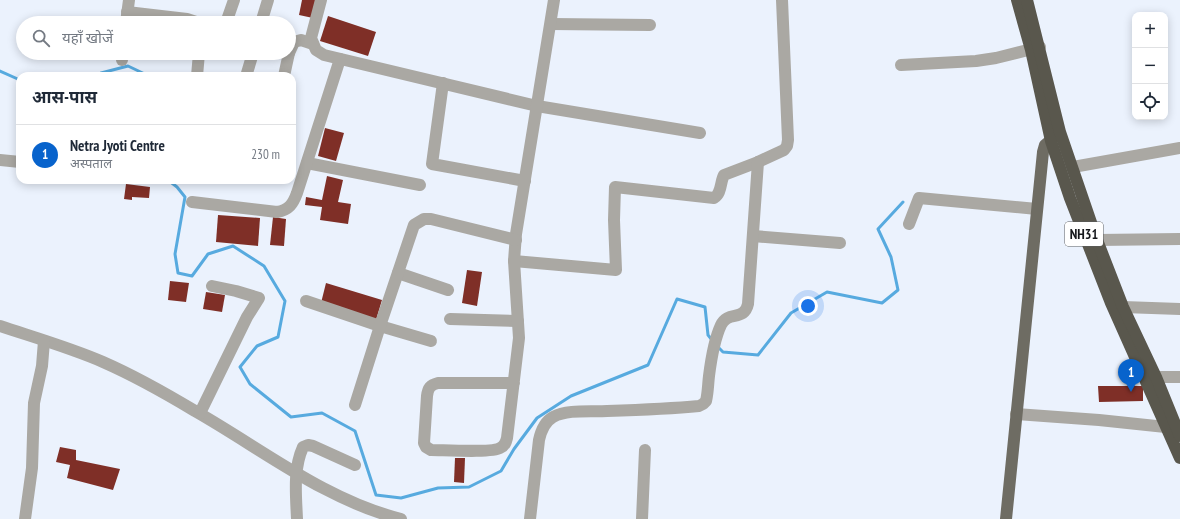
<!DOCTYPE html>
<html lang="hi">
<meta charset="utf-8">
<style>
:root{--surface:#fff;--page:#f6f6f7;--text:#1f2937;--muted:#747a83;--line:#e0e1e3;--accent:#0863cc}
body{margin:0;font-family:"PT Sans Narrow","Noto Sans Devanagari",sans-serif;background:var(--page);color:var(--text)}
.controls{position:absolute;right:12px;top:12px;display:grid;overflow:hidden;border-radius:8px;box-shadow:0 2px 10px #0003}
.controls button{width:36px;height:36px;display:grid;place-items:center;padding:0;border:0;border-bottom:1px solid var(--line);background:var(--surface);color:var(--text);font:20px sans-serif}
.you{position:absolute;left:808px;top:306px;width:14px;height:14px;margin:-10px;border:3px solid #fff;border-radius:50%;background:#1a73e8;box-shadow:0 0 0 6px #1a73e833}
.badge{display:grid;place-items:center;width:26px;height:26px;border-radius:50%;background:var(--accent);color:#fff;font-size:13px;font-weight:700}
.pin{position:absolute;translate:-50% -33px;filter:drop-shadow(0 1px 2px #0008)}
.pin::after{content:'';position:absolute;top:21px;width:14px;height:12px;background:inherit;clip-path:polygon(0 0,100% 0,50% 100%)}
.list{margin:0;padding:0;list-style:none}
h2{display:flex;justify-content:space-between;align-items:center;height:52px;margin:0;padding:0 16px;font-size:17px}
h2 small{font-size:13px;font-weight:400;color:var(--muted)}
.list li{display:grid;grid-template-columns:26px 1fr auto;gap:12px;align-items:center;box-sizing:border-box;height:60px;padding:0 16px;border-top:1px solid var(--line)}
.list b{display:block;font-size:15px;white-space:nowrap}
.list p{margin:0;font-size:13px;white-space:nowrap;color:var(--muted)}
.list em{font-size:13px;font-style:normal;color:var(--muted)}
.icon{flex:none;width:22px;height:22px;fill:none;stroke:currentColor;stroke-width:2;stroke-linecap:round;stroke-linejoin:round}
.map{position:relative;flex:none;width:1180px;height:519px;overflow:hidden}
.search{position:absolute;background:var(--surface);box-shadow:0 2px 10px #0003;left:16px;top:16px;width:280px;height:44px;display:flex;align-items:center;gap:10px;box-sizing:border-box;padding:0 14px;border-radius:22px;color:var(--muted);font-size:15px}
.panel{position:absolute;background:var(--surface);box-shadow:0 2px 10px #0003;left:16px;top:72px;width:280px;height:112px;border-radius:12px}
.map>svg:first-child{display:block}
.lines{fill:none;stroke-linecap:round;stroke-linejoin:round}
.stream{stroke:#57aadf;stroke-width:3}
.building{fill:#7f2f27}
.minor{stroke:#aaa8a3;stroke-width:12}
.major{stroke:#6e6c63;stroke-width:12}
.highway{stroke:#59574d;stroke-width:12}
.labels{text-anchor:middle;stroke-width:4;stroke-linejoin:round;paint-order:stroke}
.shield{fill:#fff;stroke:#5b5d5f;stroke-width:1}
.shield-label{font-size:14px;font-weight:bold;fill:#15171b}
</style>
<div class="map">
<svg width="1180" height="519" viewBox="0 0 1180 519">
<rect width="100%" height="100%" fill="#ebf2fd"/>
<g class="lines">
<!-- stream -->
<g class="stream">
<path d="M0,71L20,80"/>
<path d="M100,76L101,73L128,66L149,76"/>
<path d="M168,180L177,187L185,197L175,254L178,273L192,276L208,254L233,246L264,266L285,301L278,337L257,346L240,367L250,384L291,417L322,413L355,431L376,495L401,498L438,488L469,487L501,471L514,449L537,418L571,396L648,365L677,299L705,307L708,335L712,340"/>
<path d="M717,346L723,352L758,355L791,313L827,292L882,303L898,290L891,257L878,229L903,202"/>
</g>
</g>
<!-- building -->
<g class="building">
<path d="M302,0H316L313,18L299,15Z"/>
<path d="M328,16L376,32L368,56L320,41Z"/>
<path d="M325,128L344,133L336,161L318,156Z"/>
<path d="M327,176L343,180L338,202L351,204L348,224L320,220L322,207L305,205L306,197L322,200Z"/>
<path d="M126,184L150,187L149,198L132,197V200L124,199Z"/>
<path d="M218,215L260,218L258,246L216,242Z"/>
<path d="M273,217L286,219L284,246L270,245Z"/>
<path d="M467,270L482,272L477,306L462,303Z"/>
<path d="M170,281L189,283L186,302L168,300Z"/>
<path d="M326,283L382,300L376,320L321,303Z"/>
<path d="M206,292L225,295L222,312L203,309Z"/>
<path d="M1098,386H1143V401L1099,402Z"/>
<path d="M60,447L76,450V460L120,469L113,490L67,478L70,465L56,462Z"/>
<path d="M455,458H465L464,483L454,482Z"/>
</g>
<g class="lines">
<!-- minor -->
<g class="minor">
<path d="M321,0L311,38L316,50L324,55L537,106L700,133"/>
<path d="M127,12L187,19L199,23"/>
<path d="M227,20L234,0"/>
<path d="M126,23L129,0"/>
<path d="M261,23L268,0"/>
<path d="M551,24L650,25"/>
<path d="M289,53L294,42L301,40L313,44"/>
<path d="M122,60V53"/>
<path d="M901,65L976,61L996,58L1040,47"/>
<path d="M247,73L253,53"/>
<path d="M197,76L199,53"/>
<path d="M284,76L289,53"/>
<path d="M443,83L432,164L525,181"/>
<path d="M0,160L20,162"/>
<path d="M307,163L420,185"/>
<path d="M1073,167L1180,148"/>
<path d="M192,202L277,212C289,210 293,204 297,193L340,59"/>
<path d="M909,224L919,198L1037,209"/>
<path d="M753,236L840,243"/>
<path d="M1097,240L1180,239"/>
<path d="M514,261L616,270L614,220L615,187L714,198C722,193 720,182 724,175L758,162L784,150L787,146L788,140L782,0"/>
<path d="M398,273L448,290"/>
<path d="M306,301L380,326L431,341"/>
<path d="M1123,307L1180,309"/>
<path d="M450,319L518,321"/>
<path d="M0,326C33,337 71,348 103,362C135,376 165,393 195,411C262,449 325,500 401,519"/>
<path d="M1156,377H1180"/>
<path d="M514,383H438C430,385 428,388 427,396L424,443L426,447L431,450C443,450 492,453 500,448C505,446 506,442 507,438L519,338L514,261L516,234L554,0"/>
<path d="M355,405L380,326L414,225L424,219H431L516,240"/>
<path d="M200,413L247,317L259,298L236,291L212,286"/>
<path d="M1016,414L1099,420L1175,428"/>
<path d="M25,519L32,468L34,403L42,366L44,341"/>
<path d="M297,519C296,495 293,469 303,447L308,445L313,446L355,465"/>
<path d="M530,519L539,440C541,431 544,422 553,417C568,409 590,412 607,411C638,410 668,409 699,406L703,404L706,401C708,393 708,384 709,376C711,360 714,340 721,325C728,310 744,322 748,304L758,162"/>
<path d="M642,519L645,450"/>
</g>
<!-- major -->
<path class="major" d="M1006,519L1043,152L1045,145L1058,134"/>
<!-- highway -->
<g class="highway">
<path d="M1017,0L1031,50L1051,141L1070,198L1111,303L1180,458"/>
<path d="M1027,0L1060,132L1097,240L1123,307L1156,377L1180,436"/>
</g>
</g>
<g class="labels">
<!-- shield labels -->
<rect class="shield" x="1065" y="222" width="38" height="24" rx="3"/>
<g class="shield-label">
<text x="1084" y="239">NH31</text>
</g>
</g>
</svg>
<div class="controls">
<button>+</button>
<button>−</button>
<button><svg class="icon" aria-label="locate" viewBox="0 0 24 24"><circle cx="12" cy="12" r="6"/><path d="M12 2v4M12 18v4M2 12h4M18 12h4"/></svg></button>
</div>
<div class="you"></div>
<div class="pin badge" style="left:1131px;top:392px">1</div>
<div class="search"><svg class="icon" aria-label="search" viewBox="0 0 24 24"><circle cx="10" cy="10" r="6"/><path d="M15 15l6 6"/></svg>यहाँ खोजें</div>
<section class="panel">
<h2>आस-पास<small></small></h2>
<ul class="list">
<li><span class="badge">1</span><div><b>Netra Jyoti Centre</b><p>अस्पताल</p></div><em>230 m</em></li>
</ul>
</section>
</div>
